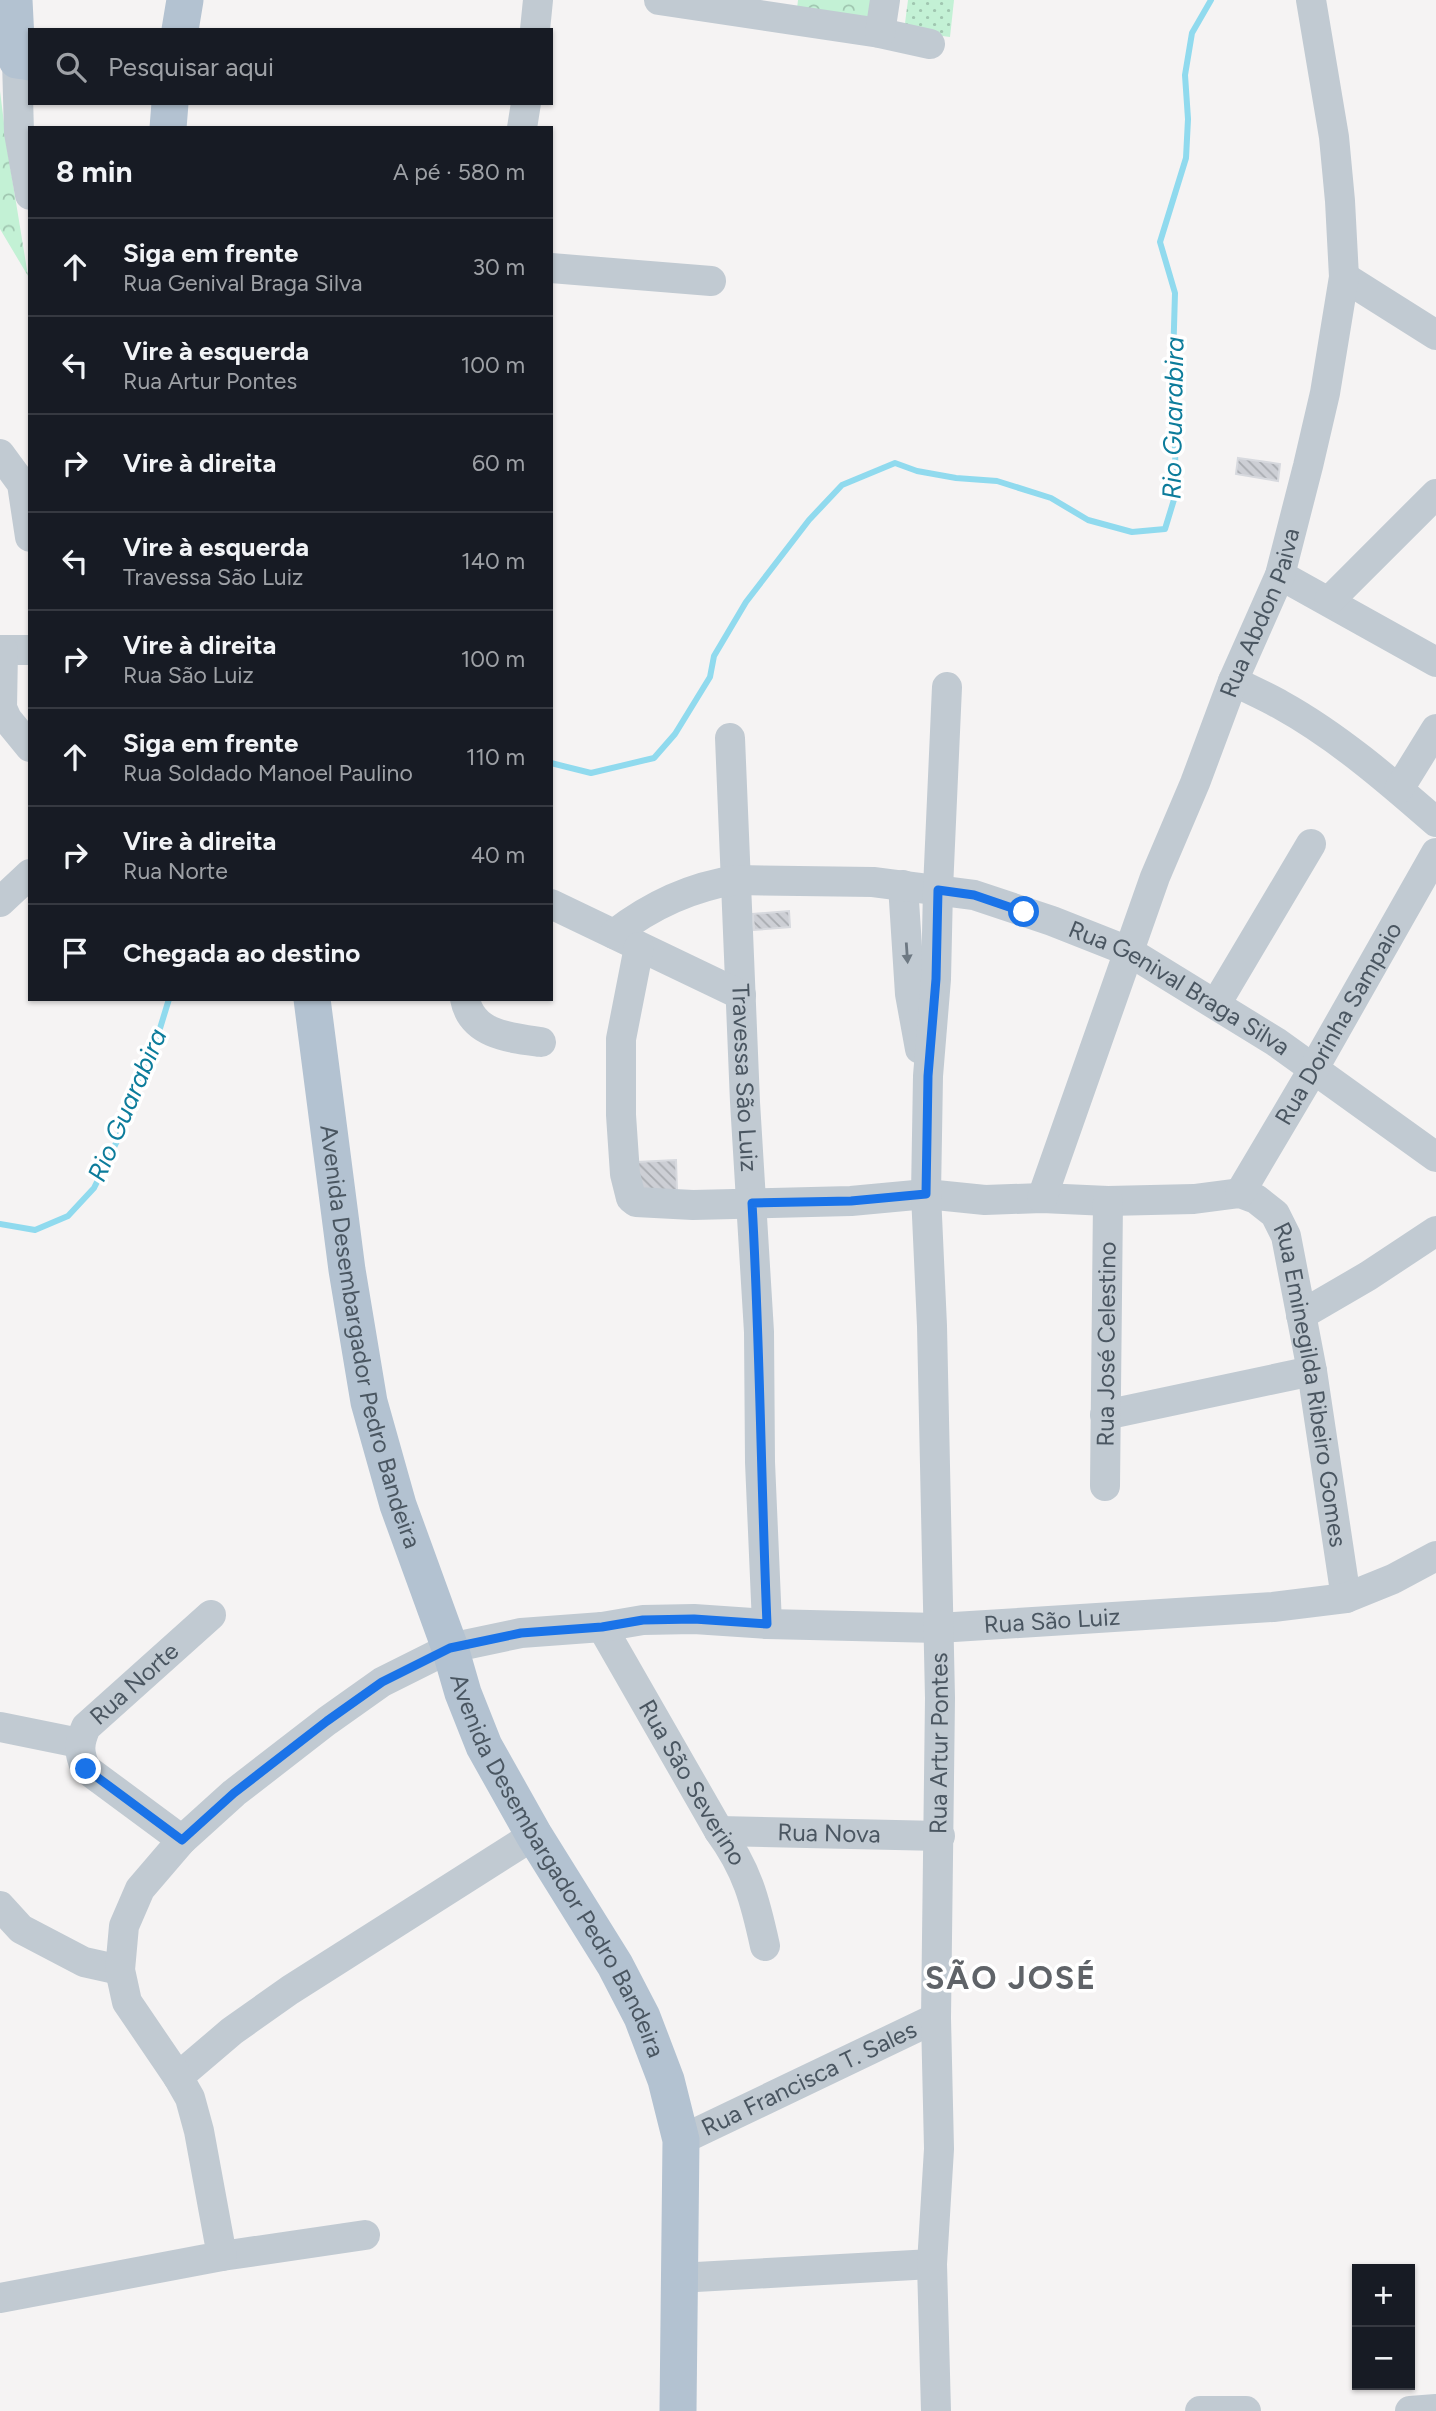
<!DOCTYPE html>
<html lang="pt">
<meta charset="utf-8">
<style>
:root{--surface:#171b24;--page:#242831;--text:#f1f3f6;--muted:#9ea1a6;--line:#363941}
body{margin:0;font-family:Figtree,sans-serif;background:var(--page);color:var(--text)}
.controls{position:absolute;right:21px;bottom:21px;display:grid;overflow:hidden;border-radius:0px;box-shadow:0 2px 5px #0004}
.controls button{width:63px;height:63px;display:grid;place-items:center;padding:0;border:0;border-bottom:2px solid var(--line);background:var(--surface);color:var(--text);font:35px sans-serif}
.stop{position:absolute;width:21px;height:21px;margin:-16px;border:5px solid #1a73e8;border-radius:50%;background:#fff}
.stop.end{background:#1a73e8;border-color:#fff;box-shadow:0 2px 7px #0008}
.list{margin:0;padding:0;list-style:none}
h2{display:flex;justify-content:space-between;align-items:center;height:91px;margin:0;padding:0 28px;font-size:30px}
h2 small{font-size:23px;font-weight:400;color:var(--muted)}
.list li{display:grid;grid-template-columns:46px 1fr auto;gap:21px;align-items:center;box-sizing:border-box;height:98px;padding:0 28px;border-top:2px solid var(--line)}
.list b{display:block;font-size:26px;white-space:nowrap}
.list p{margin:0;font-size:23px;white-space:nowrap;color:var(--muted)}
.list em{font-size:23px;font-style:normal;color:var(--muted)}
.icon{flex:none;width:38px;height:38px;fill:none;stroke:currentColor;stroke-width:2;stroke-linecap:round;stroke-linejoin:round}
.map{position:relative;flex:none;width:1436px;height:2411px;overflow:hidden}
.search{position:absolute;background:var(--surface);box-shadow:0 2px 5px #0004;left:28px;top:28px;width:525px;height:77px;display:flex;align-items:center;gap:18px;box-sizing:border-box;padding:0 24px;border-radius:0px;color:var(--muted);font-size:26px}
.panel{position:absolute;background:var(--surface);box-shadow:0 2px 5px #0004;left:28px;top:126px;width:525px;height:875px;border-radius:0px}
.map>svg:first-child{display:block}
.park{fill:url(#park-crowns)}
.garden{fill:url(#garden-dots)}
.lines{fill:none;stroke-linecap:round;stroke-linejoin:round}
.stream{stroke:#90daee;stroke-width:6}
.building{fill:url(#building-back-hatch);stroke:#d7d9de;stroke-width:2}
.minor{stroke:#c1cad2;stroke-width:30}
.major{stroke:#b3c2d1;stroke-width:37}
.oneway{fill:#6e7983}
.route{stroke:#1a73e8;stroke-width:9}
.labels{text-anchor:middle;stroke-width:7;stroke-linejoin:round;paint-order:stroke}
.street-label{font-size:24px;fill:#4a5661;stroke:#fff}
.water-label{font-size:26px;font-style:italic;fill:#0c7c9b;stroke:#fff}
.district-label{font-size:32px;font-weight:bold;letter-spacing:2px;fill:#5f6368;stroke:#fff}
</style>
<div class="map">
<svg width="1436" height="2411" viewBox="0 0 1436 2411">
<defs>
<pattern id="park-crowns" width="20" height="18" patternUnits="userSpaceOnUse" patternTransform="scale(1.75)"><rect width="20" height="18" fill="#c3f1d5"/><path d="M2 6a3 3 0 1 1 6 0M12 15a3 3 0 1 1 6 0" fill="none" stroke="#a0c6b0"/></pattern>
<pattern id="garden-dots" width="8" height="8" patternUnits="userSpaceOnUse" patternTransform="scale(1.75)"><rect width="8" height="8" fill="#c3f1d5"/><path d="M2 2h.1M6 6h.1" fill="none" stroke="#a0c6b0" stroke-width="1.8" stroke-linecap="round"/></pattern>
<pattern id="building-back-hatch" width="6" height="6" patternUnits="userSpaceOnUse" patternTransform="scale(1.75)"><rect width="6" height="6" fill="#cdcfd5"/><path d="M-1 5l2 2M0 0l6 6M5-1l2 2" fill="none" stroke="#a8abb0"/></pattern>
</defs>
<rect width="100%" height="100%" fill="#f5f3f3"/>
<!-- park -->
<g class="park">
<path d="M798,0H875L873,17L797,9Z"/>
<path d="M0,91L7,147L28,276L0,229Z"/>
</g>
<!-- garden -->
<path class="garden" d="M908,0H954L950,37L904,31Z"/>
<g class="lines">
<!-- stream -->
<g class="stream">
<path d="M551,763L591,773L654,758L675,734L710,677L714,656L746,602L809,520L842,485L895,463L917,471L956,478L997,481L1051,498L1088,520L1132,532L1165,529L1176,493L1173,361L1175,293L1160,242L1186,158L1188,119L1185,75L1192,33L1211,0"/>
<path d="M0,1224L35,1230L68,1216L94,1188L120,1135V1121L150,1061L169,999"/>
</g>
</g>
<!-- building -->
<g class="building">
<path d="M1238,458L1280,464L1278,481L1236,474Z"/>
<path d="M789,911L790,927L754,930L753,914Z"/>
<path d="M676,1160L677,1190L638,1192L637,1162Z"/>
</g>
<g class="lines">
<!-- minor -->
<g class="minor">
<path d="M659,0L880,33L930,44"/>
<path d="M535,30L538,0"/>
<path d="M880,33L885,0"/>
<path d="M17,60L19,133L30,195"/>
<path d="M522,128L526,103"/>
<path d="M551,268L711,281"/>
<path d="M1344,277L1436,335"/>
<path d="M0,454L22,484L30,537"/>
<path d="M1280,575L1436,662"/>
<path d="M1329,601L1436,494"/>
<path d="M0,650H30"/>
<path d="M3,650L2,708L7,719L30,747"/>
<path d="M1233,681C1249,689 1265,696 1281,705C1337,736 1388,780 1436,822"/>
<path id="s1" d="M730,738L745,1102L759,1332L760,1462L767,1624"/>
<path d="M1399,789L1436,729"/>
<path d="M903,885L910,994L920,1049"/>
<path d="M0,902L30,874"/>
<path d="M551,904L741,995"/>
<path id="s2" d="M614,934C650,906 690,887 736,880L873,882L974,895L1052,921L1128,951L1276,1042L1436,1157"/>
<path id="s3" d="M639,947L621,1039V1115L625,1174L631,1198L636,1202L693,1205L851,1201L926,1194L985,1200L1042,1198L1108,1201L1194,1199L1240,1193L1256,1199L1275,1214L1286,1236L1312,1371L1346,1598"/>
<path d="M465,999C472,1035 511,1038 541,1042"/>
<path d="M1216,1004L1311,844"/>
<path id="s4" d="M1240,1193L1314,1068L1436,853"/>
<path id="s5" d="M1042,1198L1155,877L1195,783L1233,681L1280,575L1308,466L1325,393L1344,277L1340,201L1334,137L1311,0"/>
<path d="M1301,1315L1368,1276L1436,1231"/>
<path d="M1105,1415L1312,1371"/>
<path id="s6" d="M1105,1486L1108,1201"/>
<path id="s7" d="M602,1627L719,1831C747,1869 755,1900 765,1946"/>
<path d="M0,1727L79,1743"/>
<path id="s8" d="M719,1831L940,1836"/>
<path id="s9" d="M182,1840L86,1769C78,1752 79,1743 86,1727L211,1615"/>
<path d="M0,1906L21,1929L84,1962L120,1970"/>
<path d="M178,2077L232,2031L290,1990L534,1835"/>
<path id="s10" d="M681,2140L936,2018"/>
<path d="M222,2256L365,2235"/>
<path d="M678,2278L932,2264"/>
<path id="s11" d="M0,2298L222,2256L199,2131L190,2098L178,2077L127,2002L120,1970L124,1926L140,1889L182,1840L234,1793L327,1721L382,1682L450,1648L521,1633L602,1627L643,1620L694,1619L767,1624L938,1628L1273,1607L1346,1598L1393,1579L1436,1556"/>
<path id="s12" d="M936,2411L932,2264L939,2149L936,2018L940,1698L932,1326L926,1194L928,1076L936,979L938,889L947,687"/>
<path d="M1200,2411H1246"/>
<path d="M1410,2411L1436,2409"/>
</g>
<!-- major -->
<g class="major">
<path d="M14,0L17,60L30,62"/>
<path d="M180,30L185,0"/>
<path d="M168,128L170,103"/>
<path id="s13" d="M312,999L347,1270L369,1402L398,1505L450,1648L463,1693L484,1746L534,1835L615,1965L642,2017L666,2080L681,2140L678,2411"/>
</g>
</g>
<!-- one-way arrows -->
<defs><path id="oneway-solid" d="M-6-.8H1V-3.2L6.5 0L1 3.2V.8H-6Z" transform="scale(1.75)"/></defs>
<use class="oneway" href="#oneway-solid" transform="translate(907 953) rotate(86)"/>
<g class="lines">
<!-- route -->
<path class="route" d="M86,1769L182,1840L234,1793L327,1721L382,1682L450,1648L521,1633L602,1627L643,1620L694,1619L767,1624C761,1483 760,1343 752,1203L851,1201L926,1194L928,1076L936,979L938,890L974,895L1024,912"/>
</g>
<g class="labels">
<!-- street labels -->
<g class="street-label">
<text dy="8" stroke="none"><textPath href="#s5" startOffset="625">Rua Abdon Paiva</textPath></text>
<text dy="8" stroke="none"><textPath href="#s2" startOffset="600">Rua Genival Braga Silva</textPath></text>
<text dy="8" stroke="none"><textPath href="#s4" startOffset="196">Rua Dorinha Sampaio</textPath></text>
<text dy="8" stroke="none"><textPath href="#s1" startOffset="340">Travessa São Luiz</textPath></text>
<text dy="8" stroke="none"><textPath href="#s13" startOffset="343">Avenida Desembargador Pedro Bandeira</textPath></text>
<text dy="8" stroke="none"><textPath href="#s6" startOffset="142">Rua José Celestino</textPath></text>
<text dy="8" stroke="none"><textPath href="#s3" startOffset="1082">Rua Eminegilda Ribeiro Gomes</textPath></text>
<text dy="8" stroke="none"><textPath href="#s11" startOffset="1620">Rua São Luiz</textPath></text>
<text dy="8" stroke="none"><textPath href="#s9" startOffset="228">Rua Norte</textPath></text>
<text dy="8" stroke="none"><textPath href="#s12" startOffset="668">Rua Artur Pontes</textPath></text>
<text dy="8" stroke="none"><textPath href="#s7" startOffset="180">Rua São Severino</textPath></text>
<text dy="8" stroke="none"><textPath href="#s8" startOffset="110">Rua Nova</textPath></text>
<text dy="8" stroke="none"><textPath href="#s13" startOffset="910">Avenida Desembargador Pedro Bandeira</textPath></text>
<text dy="8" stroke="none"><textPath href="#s10" startOffset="142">Rua Francisca T. Sales</textPath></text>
</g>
<!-- water labels -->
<g class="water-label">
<text transform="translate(1173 418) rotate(-89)" y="9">Rio Guarabira</text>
<text transform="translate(127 1105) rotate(-67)" y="9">Rio Guarabira</text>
</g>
<!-- district labels -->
<g class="district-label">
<text x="1011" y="1989">SÃO JOSÉ</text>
</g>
</g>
</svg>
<div class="controls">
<button>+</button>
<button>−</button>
</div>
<div class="stop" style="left:1024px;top:912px"></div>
<div class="stop end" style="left:86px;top:1769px"></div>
<div class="search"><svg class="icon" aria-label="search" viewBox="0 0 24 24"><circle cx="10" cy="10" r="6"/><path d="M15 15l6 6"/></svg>Pesquisar aqui</div>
<section class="panel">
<h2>8 min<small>A pé · 580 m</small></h2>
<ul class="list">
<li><svg class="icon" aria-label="ahead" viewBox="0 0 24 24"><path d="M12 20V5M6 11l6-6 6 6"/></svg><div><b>Siga em frente</b><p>Rua Genival Braga Silva</p></div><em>30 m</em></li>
<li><svg class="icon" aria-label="left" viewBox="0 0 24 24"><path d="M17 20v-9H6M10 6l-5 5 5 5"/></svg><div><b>Vire à esquerda</b><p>Rua Artur Pontes</p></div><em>100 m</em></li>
<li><svg class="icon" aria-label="right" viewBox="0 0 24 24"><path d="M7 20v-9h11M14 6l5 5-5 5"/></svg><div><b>Vire à direita</b></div><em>60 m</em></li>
<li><svg class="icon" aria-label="left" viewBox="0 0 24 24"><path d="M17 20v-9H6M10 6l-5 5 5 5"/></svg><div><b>Vire à esquerda</b><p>Travessa São Luiz</p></div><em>140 m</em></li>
<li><svg class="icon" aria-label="right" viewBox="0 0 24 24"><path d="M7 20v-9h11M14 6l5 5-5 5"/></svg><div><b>Vire à direita</b><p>Rua São Luiz</p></div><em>100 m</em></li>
<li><svg class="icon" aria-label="ahead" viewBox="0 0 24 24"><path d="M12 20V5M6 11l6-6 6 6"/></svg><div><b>Siga em frente</b><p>Rua Soldado Manoel Paulino</p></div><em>110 m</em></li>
<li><svg class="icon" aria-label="right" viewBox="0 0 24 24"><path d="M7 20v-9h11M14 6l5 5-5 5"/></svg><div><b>Vire à direita</b><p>Rua Norte</p></div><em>40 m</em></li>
<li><svg class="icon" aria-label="arrive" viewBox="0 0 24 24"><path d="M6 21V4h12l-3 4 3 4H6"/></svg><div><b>Chegada ao destino</b></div></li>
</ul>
</section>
</div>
